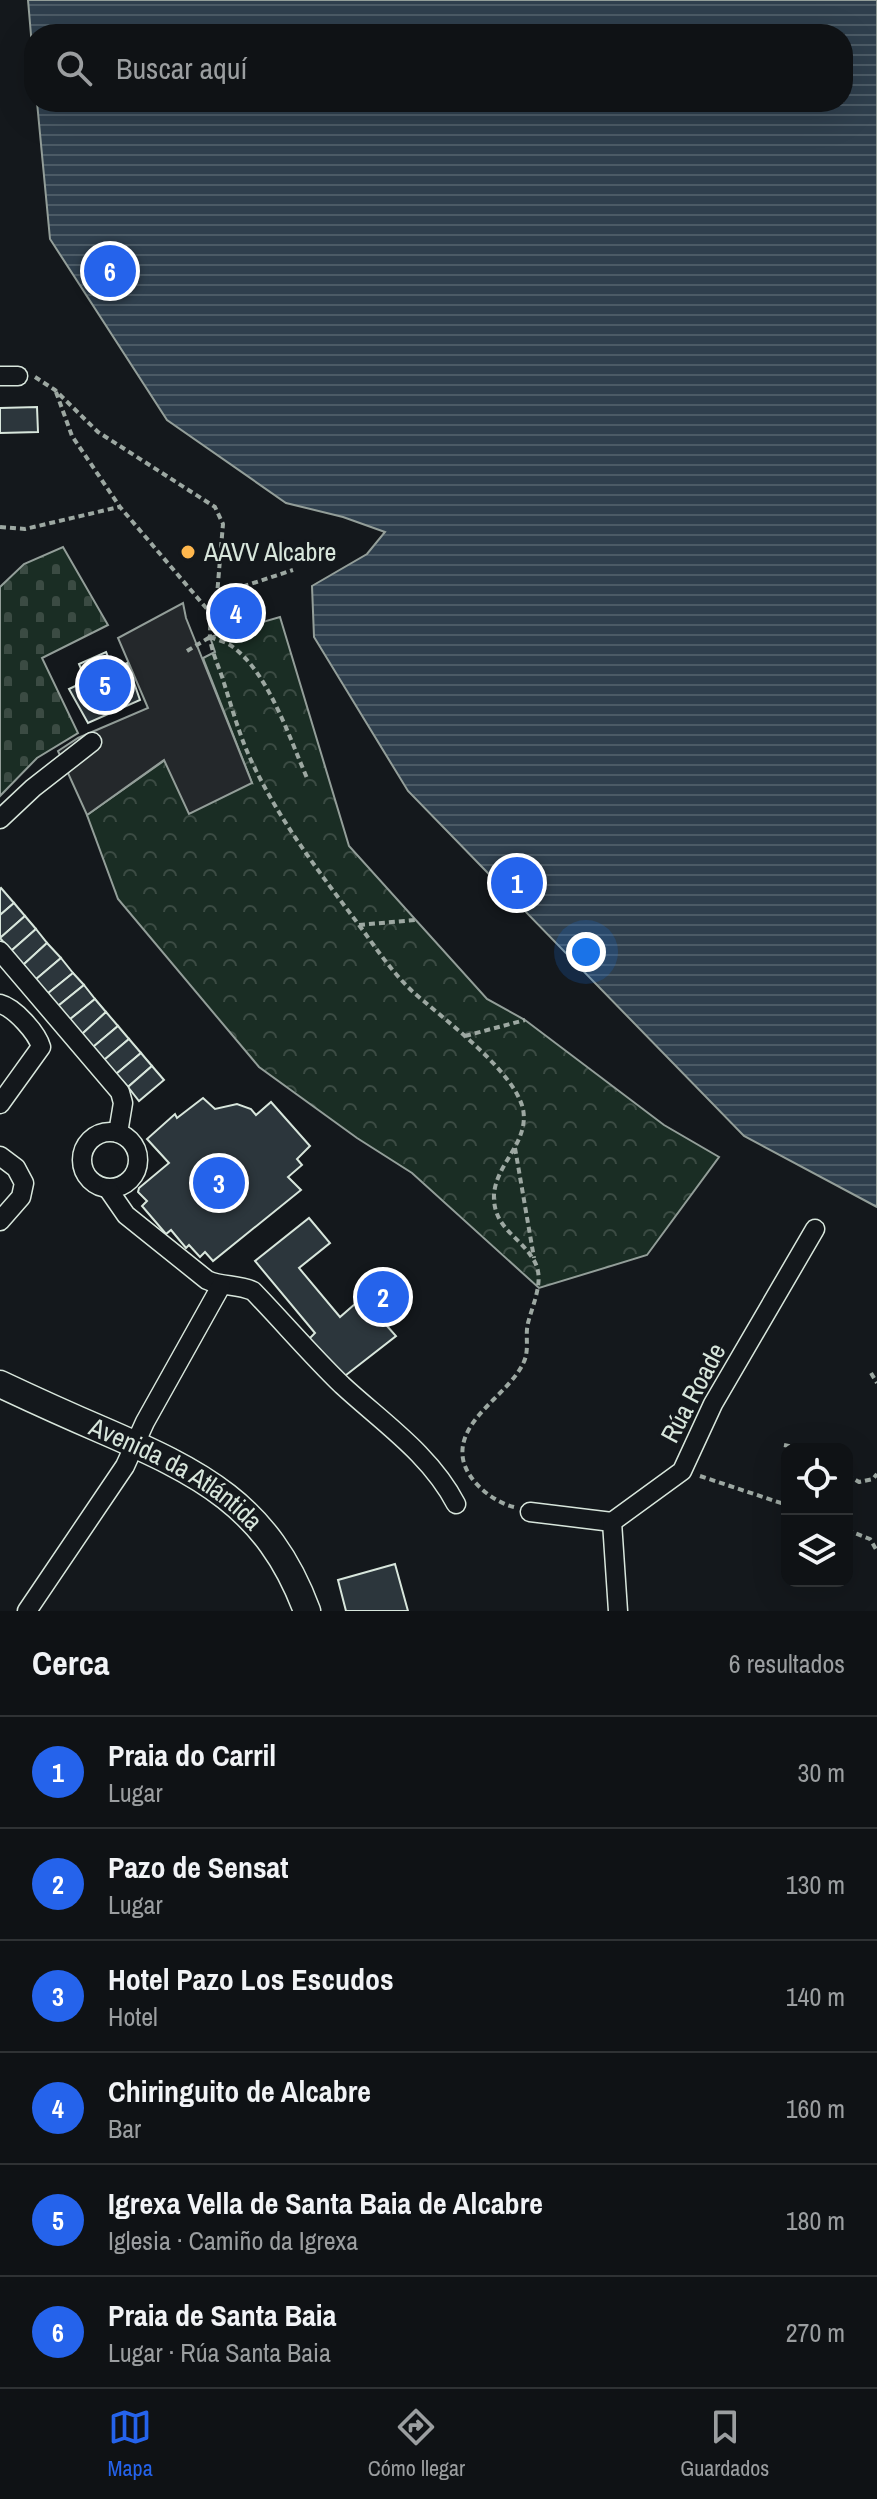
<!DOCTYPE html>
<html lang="es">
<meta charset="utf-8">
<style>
:root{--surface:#0f1215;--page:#1d2022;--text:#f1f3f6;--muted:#9b9ea0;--line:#2f3234;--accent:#2563eb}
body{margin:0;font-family:"Archivo Narrow",sans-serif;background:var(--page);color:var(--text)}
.controls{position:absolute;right:24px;bottom:24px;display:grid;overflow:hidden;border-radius:16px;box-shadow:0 8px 32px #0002}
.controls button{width:72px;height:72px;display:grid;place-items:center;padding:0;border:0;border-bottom:2px solid var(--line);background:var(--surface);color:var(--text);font:40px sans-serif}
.you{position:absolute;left:586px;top:952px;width:28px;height:28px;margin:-20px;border:6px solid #fff;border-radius:50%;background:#1a73e8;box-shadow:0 0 0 12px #1a73e833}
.badge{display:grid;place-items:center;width:52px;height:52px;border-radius:50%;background:var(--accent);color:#fff;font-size:26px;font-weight:700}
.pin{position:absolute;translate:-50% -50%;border:4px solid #fff;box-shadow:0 2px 8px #0006}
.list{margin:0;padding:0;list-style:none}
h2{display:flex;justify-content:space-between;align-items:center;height:104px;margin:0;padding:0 32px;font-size:34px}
h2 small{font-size:26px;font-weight:400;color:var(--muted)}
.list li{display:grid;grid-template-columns:52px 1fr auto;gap:24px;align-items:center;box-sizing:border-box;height:112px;padding:0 32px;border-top:2px solid var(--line)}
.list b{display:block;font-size:30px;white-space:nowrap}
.list p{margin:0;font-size:26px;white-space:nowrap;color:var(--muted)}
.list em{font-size:26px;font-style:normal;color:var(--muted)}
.icon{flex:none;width:44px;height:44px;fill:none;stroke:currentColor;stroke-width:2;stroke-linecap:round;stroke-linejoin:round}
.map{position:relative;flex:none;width:877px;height:1611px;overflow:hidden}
.search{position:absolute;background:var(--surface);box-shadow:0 8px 32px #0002;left:24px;right:24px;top:24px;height:88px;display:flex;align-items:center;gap:20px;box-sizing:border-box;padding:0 28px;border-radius:32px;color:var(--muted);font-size:30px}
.sheet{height:776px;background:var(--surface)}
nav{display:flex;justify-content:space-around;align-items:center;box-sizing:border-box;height:112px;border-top:2px solid var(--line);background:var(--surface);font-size:22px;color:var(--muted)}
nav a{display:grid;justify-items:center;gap:4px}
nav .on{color:var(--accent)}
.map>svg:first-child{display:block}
.cemetery{fill:url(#cemetery-stones);stroke:#939e99;stroke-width:2}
.park{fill:url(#park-crowns);stroke:#939e99;stroke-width:2}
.parking{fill:#24282b;stroke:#939e99;stroke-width:2}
.water{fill:url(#water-rules);stroke:#939e99;stroke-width:2}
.building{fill:#2c363c;stroke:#d8e6dc;stroke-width:2}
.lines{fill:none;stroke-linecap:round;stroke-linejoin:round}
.street-casing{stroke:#d8e6dc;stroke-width:21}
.secondary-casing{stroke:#d8e6dc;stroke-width:29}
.path{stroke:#9da8a2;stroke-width:4;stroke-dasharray:6 4;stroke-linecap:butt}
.street{stroke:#14181c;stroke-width:18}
.secondary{stroke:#14181c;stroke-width:26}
.poi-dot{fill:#ffb74d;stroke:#14181c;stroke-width:3}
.labels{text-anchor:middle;stroke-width:6;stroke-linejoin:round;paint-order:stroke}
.poi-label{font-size:26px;fill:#d8e6dc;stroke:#14181c;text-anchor:start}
.street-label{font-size:26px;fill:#d8e6dc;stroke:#14181c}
</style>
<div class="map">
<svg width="877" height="1611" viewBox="0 0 877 1611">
<defs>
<pattern id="cemetery-stones" width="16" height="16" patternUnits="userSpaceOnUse" patternTransform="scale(2)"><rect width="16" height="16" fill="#1a2d24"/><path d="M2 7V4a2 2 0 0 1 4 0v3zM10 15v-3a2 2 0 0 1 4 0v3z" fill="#3b4b43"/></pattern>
<pattern id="park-crowns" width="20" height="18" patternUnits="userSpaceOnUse" patternTransform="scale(2)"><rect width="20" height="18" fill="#1a2d24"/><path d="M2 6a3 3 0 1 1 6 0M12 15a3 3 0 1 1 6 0" fill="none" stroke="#3b4b43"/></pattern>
<pattern id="water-rules" width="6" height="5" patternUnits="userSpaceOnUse" patternTransform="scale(2)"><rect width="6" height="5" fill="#2f3f4d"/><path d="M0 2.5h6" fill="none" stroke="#4c5b66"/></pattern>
</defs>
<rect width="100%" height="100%" fill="#14181c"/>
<!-- cemetery -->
<path class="cemetery" d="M63,547L108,625L42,658L78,733L37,758L0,796V587L24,564Z"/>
<!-- park -->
<path class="park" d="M280,617L349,846L487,999L525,1020L664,1125L719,1157L647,1255L539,1288L412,1173L357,1138L259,1067L118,899L87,815L165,760L252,783L203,658L215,652L210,637Z"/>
<!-- parking -->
<path class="parking" d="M183,603L186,618L252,783L189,814L164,760L87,815L58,751L78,738L148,708L118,638Z"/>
<!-- water -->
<path class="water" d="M28,0H877V1207L744,1136L408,791L314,637L312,586L367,554L385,532L343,517L286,503L167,420L50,239L37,102H843V34H34V70Z"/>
<!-- building -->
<g class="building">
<path d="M37,407L38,432L0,433V408Z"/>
<path d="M246,603L250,616L225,623L222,610Z"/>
<path d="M106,652L113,669L127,663L140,700L88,723L69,689L86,681L79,664Z"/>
<path d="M1,888L14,903L0,915V889Z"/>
<path d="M14,903L25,916L0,938V915Z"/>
<path d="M25,916L36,929L11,951L0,938Z"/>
<path d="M36,929L47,943L23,965L11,951Z"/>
<path d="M47,943L61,958L35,980L23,965Z"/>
<path d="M61,958L73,973L47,994L35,980Z"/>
<path d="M73,973L84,985L58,1006L47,994Z"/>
<path d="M84,985L95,999L69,1020L58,1006Z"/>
<path d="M95,999L106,1012L82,1034L69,1020Z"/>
<path d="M106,1012L118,1026L93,1047L82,1034Z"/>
<path d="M118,1026L129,1039L104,1060L93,1047Z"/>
<path d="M129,1039L141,1053L116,1074L104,1060Z"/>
<path d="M141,1053L152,1066L128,1087L116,1074Z"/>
<path d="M152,1066L164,1080L139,1101L128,1087Z"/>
<path d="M203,1098L215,1109L237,1104L251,1109L256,1115L271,1102L310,1146L297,1159L302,1165L288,1177L301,1190L213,1261L205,1252L200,1257L189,1245L186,1248L171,1230L166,1234L142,1206L147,1201L138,1192L139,1188L169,1163L147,1139L175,1114L177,1118Z"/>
<path d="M309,1218L330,1243L299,1268L340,1317L371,1290L364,1282L378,1270L409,1305L387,1326L396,1336L341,1379L307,1341L315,1333L255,1261Z"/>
<path d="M395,1564L408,1611H346L338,1580Z"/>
</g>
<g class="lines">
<!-- street casing -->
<g class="street-casing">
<g id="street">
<path d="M0,376H18"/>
<path d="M0,819L33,788L92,742"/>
<path d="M0,951L120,1092L123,1103L118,1133"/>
<path d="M0,1004C15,1008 37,1033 41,1047L0,1104"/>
<circle cx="110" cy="1160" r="28"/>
<path d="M0,1156L16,1168L24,1183L21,1197L0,1221"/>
<path d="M108,1189L126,1215L207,1280C223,1287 237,1284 253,1291C283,1322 311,1355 342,1385C382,1422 430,1454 456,1504"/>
<path d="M530,1512L612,1522"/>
<path d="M612,1522L682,1471L713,1404L815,1229"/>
<path d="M612,1522L618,1611"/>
<path d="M27,1611L125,1466L145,1422L221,1286"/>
</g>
</g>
<!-- secondary casing -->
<g class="secondary-casing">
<g id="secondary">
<path id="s1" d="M0,1384C34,1400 67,1415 102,1430C199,1472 268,1505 307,1611"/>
</g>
</g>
<!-- path -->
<g class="path">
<path d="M35,377L55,390L98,432L215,507L223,524L217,595L293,570"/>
<path d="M56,392L72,436L120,507L213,616"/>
<path d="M0,527L25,529L119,507"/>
<path d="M217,595C214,608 209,624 210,637C211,651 220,669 224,683C232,708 239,734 250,758C278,819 319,872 359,925C376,948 391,971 412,991C442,1018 514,1070 523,1109C530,1144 492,1166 494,1200C496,1229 519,1236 533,1259C546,1278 533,1303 528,1323C525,1335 529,1347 525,1359C513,1393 456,1418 463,1459C467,1481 493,1502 514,1507"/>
<path d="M210,637C217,640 227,642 233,647C269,674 289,737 307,778"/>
<path d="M187,651L210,637"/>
<path d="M359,925L415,920"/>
<path d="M465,1036L525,1020"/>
<path d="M515,1148L534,1258"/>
<path d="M871,1373L877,1383"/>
<path d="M784,1445L804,1449"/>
<path d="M847,1475L859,1482L873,1479L877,1474"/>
<path d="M700,1476L787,1505"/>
<path d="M847,1530L870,1539L877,1551"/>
</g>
<!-- street -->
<use href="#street" class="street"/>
<!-- secondary -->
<use href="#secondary" class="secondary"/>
</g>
<!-- markers -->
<circle class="poi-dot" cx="188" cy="552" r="8"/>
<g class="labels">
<!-- poi labels -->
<g class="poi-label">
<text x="204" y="561">AAVV Alcabre</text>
</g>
<!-- street labels -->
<g class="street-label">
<text transform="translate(693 1393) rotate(-62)" y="9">Rúa Roade</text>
<text dy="9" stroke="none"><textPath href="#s1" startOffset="198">Avenida da Atlántida</textPath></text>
</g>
</g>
</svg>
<div class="controls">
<button><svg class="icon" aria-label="locate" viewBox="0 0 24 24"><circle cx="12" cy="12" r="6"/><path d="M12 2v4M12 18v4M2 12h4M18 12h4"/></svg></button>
<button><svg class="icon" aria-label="layers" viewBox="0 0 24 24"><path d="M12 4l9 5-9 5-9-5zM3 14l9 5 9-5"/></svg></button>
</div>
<div class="you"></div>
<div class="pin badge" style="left:517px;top:883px">1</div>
<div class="pin badge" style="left:383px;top:1297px">2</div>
<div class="pin badge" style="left:219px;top:1183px">3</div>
<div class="pin badge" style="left:236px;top:613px">4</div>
<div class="pin badge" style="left:105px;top:685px">5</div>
<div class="pin badge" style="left:110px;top:271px">6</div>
<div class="search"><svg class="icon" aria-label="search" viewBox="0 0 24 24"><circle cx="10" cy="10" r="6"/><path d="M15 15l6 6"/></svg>Buscar aquí</div>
</div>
<section class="sheet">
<h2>Cerca<small>6 resultados</small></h2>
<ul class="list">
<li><span class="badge">1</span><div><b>Praia do Carril</b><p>Lugar</p></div><em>30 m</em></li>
<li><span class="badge">2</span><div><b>Pazo de Sensat</b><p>Lugar</p></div><em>130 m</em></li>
<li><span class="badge">3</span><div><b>Hotel Pazo Los Escudos</b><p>Hotel</p></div><em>140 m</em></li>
<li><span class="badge">4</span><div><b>Chiringuito de Alcabre</b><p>Bar</p></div><em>160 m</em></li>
<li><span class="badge">5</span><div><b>Igrexa Vella de Santa Baia de Alcabre</b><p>Iglesia · Camiño da Igrexa</p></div><em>180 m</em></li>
<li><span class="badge">6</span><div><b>Praia de Santa Baia</b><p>Lugar · Rúa Santa Baia</p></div><em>270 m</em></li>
</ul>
</section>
<nav>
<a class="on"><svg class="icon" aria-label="map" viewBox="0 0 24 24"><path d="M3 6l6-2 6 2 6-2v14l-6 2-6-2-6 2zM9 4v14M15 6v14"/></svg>Mapa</a>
<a><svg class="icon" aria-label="directions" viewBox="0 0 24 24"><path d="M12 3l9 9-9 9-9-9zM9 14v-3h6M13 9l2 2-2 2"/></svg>Cómo llegar</a>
<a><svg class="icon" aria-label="saved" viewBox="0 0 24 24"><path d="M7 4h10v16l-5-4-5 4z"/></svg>Guardados</a>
</nav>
